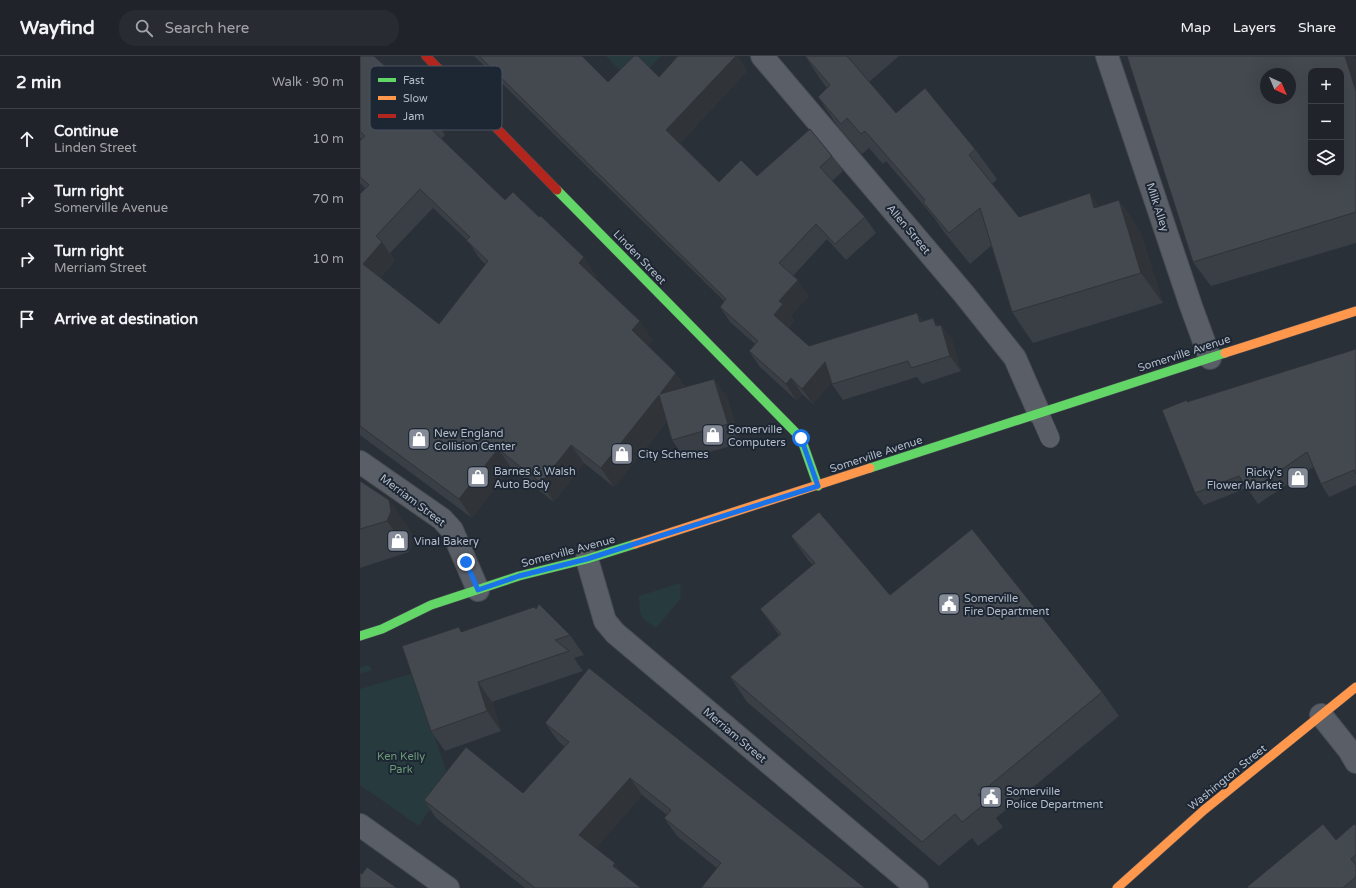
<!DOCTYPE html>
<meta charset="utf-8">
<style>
:root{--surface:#20242a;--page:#282c32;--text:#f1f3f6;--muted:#a2a4a8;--line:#3d4147}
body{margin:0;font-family:"Varela Round",sans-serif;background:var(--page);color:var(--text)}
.controls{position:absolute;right:12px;top:12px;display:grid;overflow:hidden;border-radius:8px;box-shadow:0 4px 16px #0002}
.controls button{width:36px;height:36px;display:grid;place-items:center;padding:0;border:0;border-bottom:1px solid var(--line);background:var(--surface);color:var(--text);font:20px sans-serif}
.compass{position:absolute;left:900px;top:12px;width:36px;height:36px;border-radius:50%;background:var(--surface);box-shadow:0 4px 16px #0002;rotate:136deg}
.stop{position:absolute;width:12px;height:12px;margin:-9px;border:3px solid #1a73e8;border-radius:50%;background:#fff}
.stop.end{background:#1a73e8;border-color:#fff;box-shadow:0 1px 4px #0008}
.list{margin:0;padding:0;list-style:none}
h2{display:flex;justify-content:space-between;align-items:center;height:52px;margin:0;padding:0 16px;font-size:17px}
h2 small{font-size:13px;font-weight:400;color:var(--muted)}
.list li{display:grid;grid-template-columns:26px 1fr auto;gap:12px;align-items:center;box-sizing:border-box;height:60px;padding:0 16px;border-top:1px solid var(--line)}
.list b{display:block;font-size:15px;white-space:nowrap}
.list p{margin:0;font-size:13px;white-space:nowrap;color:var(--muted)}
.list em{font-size:13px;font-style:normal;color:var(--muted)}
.icon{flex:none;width:22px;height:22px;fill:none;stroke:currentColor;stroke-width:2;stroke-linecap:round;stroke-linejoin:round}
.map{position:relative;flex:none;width:996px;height:832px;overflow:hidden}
header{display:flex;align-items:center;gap:24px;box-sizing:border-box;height:56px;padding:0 20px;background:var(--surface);border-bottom:1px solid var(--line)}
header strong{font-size:19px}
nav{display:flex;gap:22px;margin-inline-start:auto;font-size:14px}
.search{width:280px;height:36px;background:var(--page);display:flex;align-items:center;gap:10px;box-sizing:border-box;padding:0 14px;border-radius:16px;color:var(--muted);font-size:15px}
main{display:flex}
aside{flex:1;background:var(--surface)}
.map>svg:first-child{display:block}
.green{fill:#273a3e}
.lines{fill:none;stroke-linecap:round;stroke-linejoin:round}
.lane-casing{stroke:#484c53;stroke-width:20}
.street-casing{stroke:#484c53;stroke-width:24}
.fast-casing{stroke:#484c53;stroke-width:10}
.slow-casing{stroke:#484c53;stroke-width:10}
.jam-casing{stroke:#484c53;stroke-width:10}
.lane{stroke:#5a5e66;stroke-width:19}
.street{stroke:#5a5e66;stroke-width:22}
.fast{stroke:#63d668;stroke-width:9}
.slow{stroke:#ff974d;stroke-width:9}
.jam{stroke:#b3261e;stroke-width:9}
.wall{fill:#3a3f45;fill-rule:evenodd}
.shaded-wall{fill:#303338}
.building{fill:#444950;stroke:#303338;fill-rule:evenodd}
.route{stroke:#1a73e8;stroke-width:5}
.labels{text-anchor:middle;stroke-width:4;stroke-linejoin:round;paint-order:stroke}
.street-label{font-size:11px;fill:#b4bcc9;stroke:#1d2633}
.poi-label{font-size:11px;fill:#b4bcc9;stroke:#1d2633;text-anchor:start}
.park-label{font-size:11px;fill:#6b9a76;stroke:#1d2633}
.key{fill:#1d2633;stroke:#4a5360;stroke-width:1}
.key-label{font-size:11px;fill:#b4bcc9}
</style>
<header>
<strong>Wayfind</strong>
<div class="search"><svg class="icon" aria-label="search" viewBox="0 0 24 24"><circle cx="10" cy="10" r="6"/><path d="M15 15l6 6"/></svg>Search here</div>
<nav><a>Map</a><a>Layers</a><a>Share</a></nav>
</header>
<main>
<aside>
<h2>2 min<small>Walk · 90 m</small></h2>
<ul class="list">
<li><svg class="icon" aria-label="ahead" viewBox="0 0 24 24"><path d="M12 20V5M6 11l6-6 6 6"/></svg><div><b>Continue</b><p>Linden Street</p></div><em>10 m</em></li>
<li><svg class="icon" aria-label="right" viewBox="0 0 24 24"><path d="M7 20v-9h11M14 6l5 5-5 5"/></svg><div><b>Turn right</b><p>Somerville Avenue</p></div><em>70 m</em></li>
<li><svg class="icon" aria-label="right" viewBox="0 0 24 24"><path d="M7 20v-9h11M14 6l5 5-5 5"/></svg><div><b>Turn right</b><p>Merriam Street</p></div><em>10 m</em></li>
<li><svg class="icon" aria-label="arrive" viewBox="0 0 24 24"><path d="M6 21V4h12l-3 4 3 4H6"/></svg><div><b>Arrive at destination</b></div></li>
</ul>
</aside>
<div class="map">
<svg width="996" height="832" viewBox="0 0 996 832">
<rect width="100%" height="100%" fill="#2a3038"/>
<!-- green -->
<g class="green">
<path d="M246,0H301L273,28Z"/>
<path d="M320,527L321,542L296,572C279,560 280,561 279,540Z"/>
<path d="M9,609L12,614L0,618V612Z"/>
<path d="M53,617L89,723L59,770L0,729V633Z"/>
</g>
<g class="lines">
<!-- lane casing -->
<g class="lane-casing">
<path id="lane" d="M679,357L690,382"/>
</g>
<!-- street casing -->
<g class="street-casing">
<g id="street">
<path d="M402,0L604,238L655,302L679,357"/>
<path d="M747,0L831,250L850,302"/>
<path d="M0,406L82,463L92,474L118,534"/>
<path d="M227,503L245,565L255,577L557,832"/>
<path d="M961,659L989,694L996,706"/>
<path d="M0,769L88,832"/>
</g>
</g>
<!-- fast casing -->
<g class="fast-casing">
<g id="fast">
<path d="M197,134L441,382L458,430"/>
<path d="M510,412L865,297"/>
<path d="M0,580L22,573L71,549L159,520L227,503L275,488"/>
</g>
</g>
<!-- slow casing -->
<g class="slow-casing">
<g id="slow">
<path d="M865,297L996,255"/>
<path d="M275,488L510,412"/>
<path d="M757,832L844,754L996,631"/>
</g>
</g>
<!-- jam casing -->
<g class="jam-casing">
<path id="jam" d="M66,0L197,134"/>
</g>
<!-- lane -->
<use href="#lane" class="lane"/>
<!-- street -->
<use href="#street" class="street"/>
<!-- fast -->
<use href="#fast" class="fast"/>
<!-- slow -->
<use href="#slow" class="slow"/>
<!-- jam -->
<use href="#jam" class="jam"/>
</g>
<!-- wall -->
<g class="wall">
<path d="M0,0L26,11L36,25L72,60L85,79L81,83L145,144L237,220L235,222L293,284L288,289L326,331L354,323L367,341L381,387L325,403L312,384L307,365L254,431L224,407L194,446L151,412L112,462L0,379V138L5,132L0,127V85L2,83L0,82ZM73,152L107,184L120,203L126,209L79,268L20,222L35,205L30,197Z"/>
<path d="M114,0H222L248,26L299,21L318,0H377L387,15L320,87L359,126L397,120L472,100L483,115L472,125L505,161L516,177L486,204L467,183L433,220L449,240L431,259L434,264L428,272L449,290L557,257L563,265L573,262L578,269H581L592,284L601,315L562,328L557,321L483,344L471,327L453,348L442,338L436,344L400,311L389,295L395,288L370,266L360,251L364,245Z"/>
<path d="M445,0H539L509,26L536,57L615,93L637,123L632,128L659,161L739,151L759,144L780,175L803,247L673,287L652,256L631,190L610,208L584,176L572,159L526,105L523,108L509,92L502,98L479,72L458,41L467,32L463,27Z"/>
<path d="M994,0L996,5V187L851,230L833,206Z"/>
<path d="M996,293V429L969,441L961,428L953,411L898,448L887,432L844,449L835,437L828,346Z"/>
<path d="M0,425L29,444L51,476L53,487L49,496L0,512Z"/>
<path d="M431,480L530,539L742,636L759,660L636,762L643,771L618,790L612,782L579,810L387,646L370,621L419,579L400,553L453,509L448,504Z"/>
<path d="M102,576L210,579L224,599L214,602L223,615L132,646L141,675L85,695L71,675Z"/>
<path d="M185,667L505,832L357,812L317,780L304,762L307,759L282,739L236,792L263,818L281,832H165L76,762L64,744L163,737L205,691L198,685Z"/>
<path d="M996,770V832H888L976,784Z"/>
</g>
<!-- shaded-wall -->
<g class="shaded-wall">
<path d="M376,0H377L387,15L317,90L306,74Z"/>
<path d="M985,0H994L996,5V35Z"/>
<path d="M730,137L751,167L734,152Z"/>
<path d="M759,144L780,175L803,247L781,217Z"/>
<path d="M22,186L35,205L16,227L3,208Z"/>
<path d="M224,201L237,220L232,225L219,207Z"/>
<path d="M438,224L449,240L431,259L434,264L425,275L414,259L419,245Z"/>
<path d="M557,257L568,273L560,266Z"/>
<path d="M573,262L583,276L581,269L592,284L601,315L590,300L576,270Z"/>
<path d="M280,265L293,284L285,293L272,274Z"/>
<path d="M465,306L476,322L453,348L442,333Z"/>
<path d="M316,317L329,336L300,338Z"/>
<path d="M431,322L442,338L436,344L426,328Z"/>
<path d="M354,323L367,341L381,387L368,368Z"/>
<path d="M299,339L312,358L254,431L241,412Z"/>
<path d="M211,389L224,407L194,446L181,427Z"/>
<path d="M138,393L151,412L112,462L99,443Z"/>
<path d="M29,444L51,476L53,487L49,496L27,465Z"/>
<path d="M118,626L132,646L141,675L127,655Z"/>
<path d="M270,722L282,739L232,797L219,779Z"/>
<path d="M255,807L268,825L253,810Z"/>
</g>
<!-- building -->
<g class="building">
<path d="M0,0H14L26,11L23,14L72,60L65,67L145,144L153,136L179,161L181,160L224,201L219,207L280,265L272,274L316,317L300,338L354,323L368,368L312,384L299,339L241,412L211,389L181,427L138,393L99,443L0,370V138L9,129L0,121V85L5,80L0,75ZM60,133L110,181L106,184L128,205L79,268L3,208L22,186L16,180Z"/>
<path d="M119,0H222L248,26L274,0H278L299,21L318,0H376L306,74L359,126L381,104L397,120L450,73L472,100L460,111L505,161L475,188L456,168L419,207L438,224L419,245L423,248L414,259L449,290L557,257L560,266L573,262L576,270L581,269L590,300L551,312L548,305L472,328L465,306L442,333L431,322L426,328L389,295L398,285L360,251L366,243Z"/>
<path d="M445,0H487L536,57L565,32L615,93L609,99L659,161L730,137L734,152L759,144L781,217L652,256L620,152L589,177L563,146L565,144L505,75L501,78L487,62L481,68L458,41L470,29Z"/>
<path d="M767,0H985L996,35V156L833,206ZM951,15H981V117H951ZM906,18H930V42H906Z"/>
<path d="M996,293V418L994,414L961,428L947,396L889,436L879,420L835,437L802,354L827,344V346Z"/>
<path d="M0,425L29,444L31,455L27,465L0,473Z"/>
<path d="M459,456L530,539L612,473L742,636L618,739L626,747L602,766L595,758L562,786L370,621L421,578L400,553L455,507L431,480Z"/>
<path d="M179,548L210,579L195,584L209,595L118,626L127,655L71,675L42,590L99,571L101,576L174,551L176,553Z"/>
<path d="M229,612L505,832H341L361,807L304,762L311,754L270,722L219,779L255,807L253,810L281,832H175L64,744L106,691L163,737L209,686L185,667Z"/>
<path d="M963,768L976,784L994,768L996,770V799L991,803L996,809V821L983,832H888L887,831Z"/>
<path d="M7,811L37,832H0V817L2,818Z"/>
</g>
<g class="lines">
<!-- route -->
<path class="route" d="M106,506L118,534L159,520L227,503L458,430L441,382"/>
</g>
<!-- icons -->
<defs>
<g id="shop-square" transform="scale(1.15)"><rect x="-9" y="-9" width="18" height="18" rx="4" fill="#848b96" stroke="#1d2633"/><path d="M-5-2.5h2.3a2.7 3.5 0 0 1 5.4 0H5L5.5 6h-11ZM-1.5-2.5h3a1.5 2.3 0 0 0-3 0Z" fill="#fff"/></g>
<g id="civic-square" transform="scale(1.15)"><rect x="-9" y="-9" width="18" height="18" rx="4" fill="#848b96" stroke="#1d2633"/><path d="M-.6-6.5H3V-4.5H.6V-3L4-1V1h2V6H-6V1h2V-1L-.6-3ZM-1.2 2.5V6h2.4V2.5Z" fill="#fff"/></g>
</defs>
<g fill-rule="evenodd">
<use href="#shop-square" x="353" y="379"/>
<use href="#shop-square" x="59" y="383"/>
<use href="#shop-square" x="262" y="398"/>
<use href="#shop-square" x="118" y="421"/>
<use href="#shop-square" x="938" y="422"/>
<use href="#shop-square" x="38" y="485"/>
<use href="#civic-square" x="589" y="548"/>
<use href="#civic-square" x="631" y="741"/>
</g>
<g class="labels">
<!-- street labels -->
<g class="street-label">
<text transform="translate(798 151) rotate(72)" y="4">Milk Alley</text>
<text transform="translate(549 173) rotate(50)" y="4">Allen Street</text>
<text transform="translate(280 201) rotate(46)" y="4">Linden Street</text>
<text transform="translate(824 297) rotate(-18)" y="4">Somerville Avenue</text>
<text transform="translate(516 398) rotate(-18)" y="4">Somerville Avenue</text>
<text transform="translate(53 444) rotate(37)" y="4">Merriam Street</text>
<text transform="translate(208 495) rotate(-15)" y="4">Somerville Avenue</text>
<text transform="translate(375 679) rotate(40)" y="4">Merriam Street</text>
<text transform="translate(867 721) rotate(-39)" y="4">Washington Street</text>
</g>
<!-- poi labels -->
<g class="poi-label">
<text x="368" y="377">Somerville<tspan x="368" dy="13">Computers</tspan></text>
<text x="74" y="381">New England<tspan x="74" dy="13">Collision Center</tspan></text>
<text x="278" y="402">City Schemes</text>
<text x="134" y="419">Barnes &amp; Walsh<tspan x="134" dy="13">Auto Body</tspan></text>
<text x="922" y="420" text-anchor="end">Ricky's<tspan x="922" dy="13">Flower Market</tspan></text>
<text x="54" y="489">Vinal Bakery</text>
<text x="604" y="546">Somerville<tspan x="604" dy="13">Fire Department</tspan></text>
<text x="646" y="739">Somerville<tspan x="646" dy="13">Police Department</tspan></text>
</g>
<!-- park labels -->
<g class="park-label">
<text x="41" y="704">Ken Kelly<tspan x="41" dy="13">Park</tspan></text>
</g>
</g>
<!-- legend -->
<rect x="10" y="10" width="132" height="64" rx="6" class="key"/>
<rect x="18" y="22" width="18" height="4" fill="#63d668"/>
<rect x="18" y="40" width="18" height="4" fill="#ff974d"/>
<rect x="18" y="58" width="18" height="4" fill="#b3261e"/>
<g class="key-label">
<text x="43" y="28">Fast</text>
<text x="43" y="46">Slow</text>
<text x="43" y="64">Jam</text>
</g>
</svg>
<div class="controls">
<button>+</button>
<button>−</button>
<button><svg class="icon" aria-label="layers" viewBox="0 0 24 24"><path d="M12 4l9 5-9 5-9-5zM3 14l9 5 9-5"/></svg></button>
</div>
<svg class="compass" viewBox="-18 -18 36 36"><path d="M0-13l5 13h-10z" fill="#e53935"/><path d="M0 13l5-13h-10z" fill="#a2a4a8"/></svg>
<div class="stop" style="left:441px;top:382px"></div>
<div class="stop end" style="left:106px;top:506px"></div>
</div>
</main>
